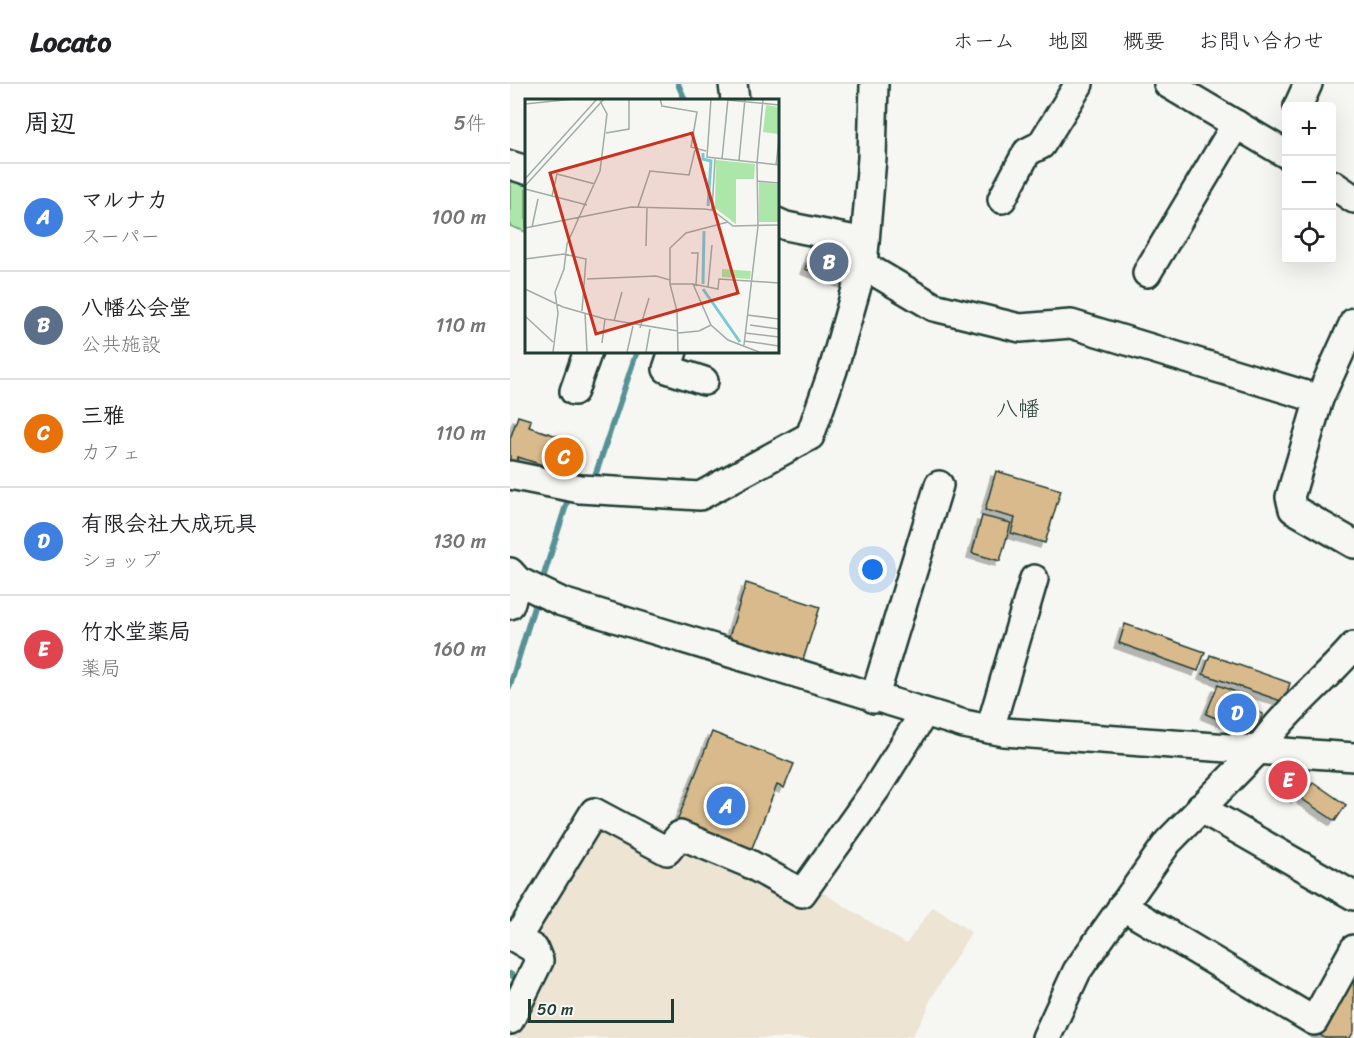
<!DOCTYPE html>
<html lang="ja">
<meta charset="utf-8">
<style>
:root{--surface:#fff;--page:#f2f2f2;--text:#202124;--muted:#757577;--line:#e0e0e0;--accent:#c8321e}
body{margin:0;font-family:Sriracha,"Klee One",sans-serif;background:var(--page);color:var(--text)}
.controls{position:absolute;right:18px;top:18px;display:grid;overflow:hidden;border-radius:6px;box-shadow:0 6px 24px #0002}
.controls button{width:54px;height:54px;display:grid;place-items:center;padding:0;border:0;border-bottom:2px solid var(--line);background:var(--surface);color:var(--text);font:30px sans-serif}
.scale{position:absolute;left:18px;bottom:15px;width:146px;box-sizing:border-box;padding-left:6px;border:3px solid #1f3d34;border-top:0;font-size:16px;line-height:21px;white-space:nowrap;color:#1f3d34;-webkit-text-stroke:4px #f6f6f2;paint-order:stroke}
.you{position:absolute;left:363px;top:486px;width:21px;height:21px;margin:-15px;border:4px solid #fff;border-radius:50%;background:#1a73e8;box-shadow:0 0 0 9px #1a73e833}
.badge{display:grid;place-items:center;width:39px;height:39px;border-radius:50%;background:var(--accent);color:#fff;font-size:20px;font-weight:700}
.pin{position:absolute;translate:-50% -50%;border:3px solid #fff;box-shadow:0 2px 6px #0006}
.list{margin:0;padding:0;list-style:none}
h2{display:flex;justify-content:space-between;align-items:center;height:78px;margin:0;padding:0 24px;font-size:26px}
h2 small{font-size:20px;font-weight:400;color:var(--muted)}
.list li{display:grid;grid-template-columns:39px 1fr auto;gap:18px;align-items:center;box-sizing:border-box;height:108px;padding:0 24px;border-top:2px solid var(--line)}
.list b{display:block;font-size:22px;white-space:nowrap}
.list p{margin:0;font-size:20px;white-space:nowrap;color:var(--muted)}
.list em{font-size:20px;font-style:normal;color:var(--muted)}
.icon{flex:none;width:33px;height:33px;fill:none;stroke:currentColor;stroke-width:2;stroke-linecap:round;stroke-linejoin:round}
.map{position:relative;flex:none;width:844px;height:954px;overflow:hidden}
header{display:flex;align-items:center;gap:36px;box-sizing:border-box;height:84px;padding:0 30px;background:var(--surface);border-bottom:2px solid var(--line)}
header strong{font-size:28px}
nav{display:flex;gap:33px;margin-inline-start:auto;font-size:21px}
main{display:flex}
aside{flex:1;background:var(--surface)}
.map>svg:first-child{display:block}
.built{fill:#ede4d3}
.green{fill:#ade6a9;stroke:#66926e;stroke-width:1.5}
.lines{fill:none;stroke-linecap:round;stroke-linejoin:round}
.stream{stroke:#569295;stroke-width:6}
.building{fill:#d9ba8c;stroke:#1f3d34;stroke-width:1.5;filter:url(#shadow)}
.minor-casing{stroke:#1f3d34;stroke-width:32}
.minor{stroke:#f6f6f2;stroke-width:27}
.labels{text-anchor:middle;stroke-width:5;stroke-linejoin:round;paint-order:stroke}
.quarter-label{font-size:22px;fill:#1f3d34;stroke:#f6f6f2}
.inset-river{fill:none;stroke:#7acad6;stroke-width:3}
.inset-road{fill:none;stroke:#a0aca6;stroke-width:1.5}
.view{fill:#c8321e;fill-opacity:0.15;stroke:#c8321e;stroke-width:3}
.inset-edge{fill:none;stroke:#1f3d34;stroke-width:3}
</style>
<header>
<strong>Locato</strong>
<nav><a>ホーム</a><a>地図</a><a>概要</a><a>お問い合わせ</a></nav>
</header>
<main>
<aside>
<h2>周辺<small>5件</small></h2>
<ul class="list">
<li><span class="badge" style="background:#3f7fe0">A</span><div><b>マルナカ</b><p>スーパー</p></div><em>100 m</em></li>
<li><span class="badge" style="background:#5c6f8a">B</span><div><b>八幡公会堂</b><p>公共施設</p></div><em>110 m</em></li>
<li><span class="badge" style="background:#e8710a">C</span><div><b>三雅</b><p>カフェ</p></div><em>110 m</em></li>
<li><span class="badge" style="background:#3f7fe0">D</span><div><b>有限会社大成玩具</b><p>ショップ</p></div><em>130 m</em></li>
<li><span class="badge" style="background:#e0444e">E</span><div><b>竹水堂薬局</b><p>薬局</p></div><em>160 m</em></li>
</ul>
</aside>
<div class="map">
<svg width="844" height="954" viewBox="0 0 844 954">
<defs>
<filter id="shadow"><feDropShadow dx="-5" dy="5" stdDeviation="0" flood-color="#0004"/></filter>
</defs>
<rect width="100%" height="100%" fill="#f6f6f2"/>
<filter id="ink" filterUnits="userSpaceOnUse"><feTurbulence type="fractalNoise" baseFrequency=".0167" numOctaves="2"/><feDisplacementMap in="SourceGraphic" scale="12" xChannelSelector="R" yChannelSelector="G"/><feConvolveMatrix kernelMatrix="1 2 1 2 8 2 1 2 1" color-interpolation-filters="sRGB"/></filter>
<g filter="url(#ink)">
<!-- built -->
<path class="built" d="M91,740L168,782L174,764L237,788L295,822L307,805L396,860L423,823L461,848L418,920L417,927L402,952L397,951L396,954H3L45,870L24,840Z"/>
<!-- green -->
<path class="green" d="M0,92L16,98V148L0,142Z"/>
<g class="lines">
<!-- stream -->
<g class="stream">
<path d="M168,0L175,16"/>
<path d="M85,392L127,267"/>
<path d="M33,494L59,412"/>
<path d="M0,602L24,523"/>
<path d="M0,890L7,895L6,899"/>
</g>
</g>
<!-- building -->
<g class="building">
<path d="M304,158L344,172L335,199L295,185Z"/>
<path d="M8,332L21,336L19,343L69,359L60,390L8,373L5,382L0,380V355Z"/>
<path d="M486,387L551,406L535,459L501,449L505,434L475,426Z"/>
<path d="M472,432L501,439L490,477L462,469Z"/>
<path d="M236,499L310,523L293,576L219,553Z"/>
<path d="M615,540L695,568L688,587L609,559Z"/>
<path d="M700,571L780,599L774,618L693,590Z"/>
<path d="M708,601L733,611L729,621L753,630L745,650L696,630Z"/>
<path d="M202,648L284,680L274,704L267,701L240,769L166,740Z"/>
<path d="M775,680L799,698L786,714L762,697Z"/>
<path d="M803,698L836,721L825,737L792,715Z"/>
<path d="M844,881V947L840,954H815L806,949Z"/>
</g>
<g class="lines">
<!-- minor casing -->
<g class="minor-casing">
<g id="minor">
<path d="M223,0L225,16"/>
<path d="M658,0L776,70"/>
<path d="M788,22L798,0"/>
<path d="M0,81L16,86"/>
<path d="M822,100L844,115"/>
<path d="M492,115L517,68L531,61L569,0"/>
<path d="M355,158L362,74L364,0"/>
<path d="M353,181L424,223L510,244L561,240L809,315"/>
<path d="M637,189L726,40"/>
<path d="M844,238L809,315L780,413L783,425L844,460"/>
<path d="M163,267L157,285L194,297"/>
<path d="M64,307L78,267"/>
<path d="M0,391L70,405L190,412L300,352L323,286L353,181L355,158L276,142L267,138"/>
<path d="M0,488L8,497L52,518L454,640L494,648L844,673"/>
<path d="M0,521L8,497"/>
<path d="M364,615L429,401"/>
<path d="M480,645L524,495"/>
<path d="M690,724L844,812"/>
<path d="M612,822L804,937L844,865"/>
<path d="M0,851L24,865L29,877L0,936"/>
<path d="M7,854L84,728L157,767L170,751L238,779L292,809L366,705L414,629"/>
<path d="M536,954L567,887L658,758L749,665C775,627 814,597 844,562"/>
</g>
</g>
<!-- minor -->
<use href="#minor" class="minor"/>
</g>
</g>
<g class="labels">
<!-- quarter labels -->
<g class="quarter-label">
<text x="508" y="332">八幡</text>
</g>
</g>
<!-- overview -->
<g transform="translate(15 15)">
<rect width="254" height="254" fill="#f6f6f2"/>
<path d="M241,6L253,8V35L238,33ZM191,61L230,65L229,80H211V125L190,109ZM234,83L253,85V123H234ZM197,170L226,172L225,180L197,178Z" fill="#ade6a9"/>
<path class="inset-river" d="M178,54V60L186,62L183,107M178,185L179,132M178,190L215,243"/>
<path class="inset-road" d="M135,0L137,7L172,13L166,48L181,52M186,0L182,58L254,66M202,1L254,6M0,5L49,0M81,34L104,30V0M197,60L203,0M214,61L220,0M251,66L254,40M0,80L72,0M232,82L254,84M0,87L79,0M0,90L62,106M27,97L32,75L70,85M113,108L125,72L164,76L170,51M187,111L190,60M7,128L13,100M0,129L106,108L179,110L187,111L208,127L254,126M121,147L122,108M166,154H173L171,185M0,160L39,155L61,160L57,212M62,180L131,177L145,181V185H168L186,226L203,241L234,253M145,181V149L161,134L203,123M145,185L152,212L153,253M168,185L193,190L194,180L254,184M183,188L187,146M0,190L38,208L80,220L153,232M60,214L62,253M222,216L254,220M0,217L28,243M89,222L97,193M225,226L254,230M115,229L124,199M153,234L174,232L186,226M220,234L254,238M219,242L254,247M77,244L80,220M219,246L233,127L232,64L238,0M28,253L33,214L30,193L39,170L42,145L75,72L82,15L75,2M102,253L108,227M121,253L125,230"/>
<path class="view" d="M167,34L213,194L71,235L25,74Z"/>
<rect width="254" height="254" class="inset-edge"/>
</g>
</svg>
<div class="controls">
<button>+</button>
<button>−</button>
<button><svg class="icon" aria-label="locate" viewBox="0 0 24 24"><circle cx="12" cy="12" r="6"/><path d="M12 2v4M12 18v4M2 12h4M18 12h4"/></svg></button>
</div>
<div class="scale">50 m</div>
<div class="you"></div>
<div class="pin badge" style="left:216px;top:722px;background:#3f7fe0">A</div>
<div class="pin badge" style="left:319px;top:178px;background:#5c6f8a">B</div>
<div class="pin badge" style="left:54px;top:373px;background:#e8710a">C</div>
<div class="pin badge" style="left:727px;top:629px;background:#3f7fe0">D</div>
<div class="pin badge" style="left:778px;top:696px;background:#e0444e">E</div>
</div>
</main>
